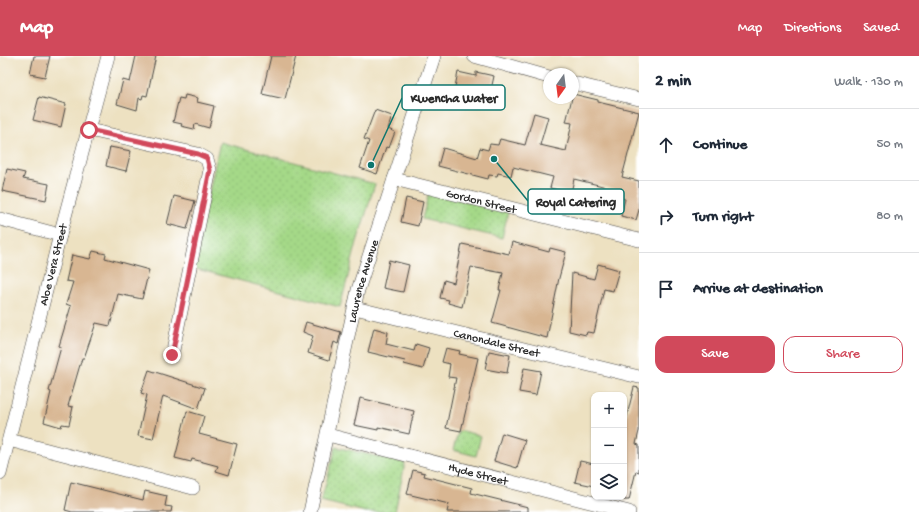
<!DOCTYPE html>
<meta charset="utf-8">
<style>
:root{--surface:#fff;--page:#f2f2f3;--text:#1f2937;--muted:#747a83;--line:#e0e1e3;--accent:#d1495b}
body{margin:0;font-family:"Gochi Hand",sans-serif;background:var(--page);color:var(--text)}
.controls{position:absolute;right:12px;bottom:12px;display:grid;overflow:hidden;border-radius:8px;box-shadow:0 1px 3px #0004}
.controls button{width:36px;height:36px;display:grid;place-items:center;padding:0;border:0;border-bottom:1px solid var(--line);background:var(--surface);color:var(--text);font:20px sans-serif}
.compass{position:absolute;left:543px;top:12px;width:36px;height:36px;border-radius:50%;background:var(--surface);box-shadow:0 1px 3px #0004;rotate:194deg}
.stop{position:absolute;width:12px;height:12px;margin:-9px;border:3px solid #d1495b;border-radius:50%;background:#fff}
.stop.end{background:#d1495b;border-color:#fff;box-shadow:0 1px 4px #0008}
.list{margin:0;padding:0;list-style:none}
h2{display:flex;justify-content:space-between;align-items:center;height:52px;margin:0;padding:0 16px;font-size:17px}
h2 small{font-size:13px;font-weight:400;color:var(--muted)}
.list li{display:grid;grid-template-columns:26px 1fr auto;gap:12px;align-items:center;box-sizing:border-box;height:72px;padding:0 16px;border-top:1px solid var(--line)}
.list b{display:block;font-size:15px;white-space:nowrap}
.list em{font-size:13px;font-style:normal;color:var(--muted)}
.actions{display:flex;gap:8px;padding:12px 16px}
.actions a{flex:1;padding:9px 0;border:1px solid var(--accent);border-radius:12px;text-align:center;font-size:14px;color:var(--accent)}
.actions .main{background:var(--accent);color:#fff}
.icon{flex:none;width:22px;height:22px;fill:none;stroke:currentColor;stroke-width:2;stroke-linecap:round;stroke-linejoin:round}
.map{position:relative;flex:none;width:639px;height:456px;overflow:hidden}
header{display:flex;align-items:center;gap:24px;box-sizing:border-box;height:56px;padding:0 20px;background:var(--accent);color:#fff}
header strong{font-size:19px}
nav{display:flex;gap:22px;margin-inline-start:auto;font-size:14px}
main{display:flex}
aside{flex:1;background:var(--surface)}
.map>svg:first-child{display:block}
.grass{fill:url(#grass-dots);stroke:#68825a}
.building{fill:#d8b692}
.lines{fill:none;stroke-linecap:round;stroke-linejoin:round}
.street-casing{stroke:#484642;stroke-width:14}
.street{stroke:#fff;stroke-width:13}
.route{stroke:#d1495b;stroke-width:5}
.labels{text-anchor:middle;stroke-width:4;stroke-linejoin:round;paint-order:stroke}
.street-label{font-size:12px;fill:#2b2b2b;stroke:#fff}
.leader{fill:none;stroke:#0f766e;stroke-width:1.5}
.callout-dot{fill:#0f766e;stroke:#fff;stroke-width:1.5}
.callout{fill:#fff;stroke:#0f766e;stroke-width:1.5}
.callout-label{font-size:13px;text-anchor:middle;font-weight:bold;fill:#2b2b2b}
</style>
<header>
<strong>Map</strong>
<nav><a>Map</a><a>Directions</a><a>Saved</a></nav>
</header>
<main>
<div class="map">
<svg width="639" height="456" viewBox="0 0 639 456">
<defs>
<pattern id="grass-dots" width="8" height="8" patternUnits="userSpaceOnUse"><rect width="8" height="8" fill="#a5d988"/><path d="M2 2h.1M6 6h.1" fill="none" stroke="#8eba76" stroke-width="1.8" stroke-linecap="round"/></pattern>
</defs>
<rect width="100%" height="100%" fill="#fff"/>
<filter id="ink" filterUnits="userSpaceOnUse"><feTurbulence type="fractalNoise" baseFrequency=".025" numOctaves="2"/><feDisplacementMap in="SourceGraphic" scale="8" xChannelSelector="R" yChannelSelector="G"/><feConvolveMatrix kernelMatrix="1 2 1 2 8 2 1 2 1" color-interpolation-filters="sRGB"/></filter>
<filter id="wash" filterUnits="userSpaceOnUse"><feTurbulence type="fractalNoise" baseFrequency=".012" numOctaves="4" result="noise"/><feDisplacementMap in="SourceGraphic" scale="16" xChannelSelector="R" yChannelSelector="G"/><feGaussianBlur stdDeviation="0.9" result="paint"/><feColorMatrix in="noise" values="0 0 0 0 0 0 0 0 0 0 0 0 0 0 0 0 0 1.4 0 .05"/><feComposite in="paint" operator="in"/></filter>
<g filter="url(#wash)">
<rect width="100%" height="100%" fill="#ede1c1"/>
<!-- grass -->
<g class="grass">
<path d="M220,86L375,128L357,186L340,251L189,211L207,146Z"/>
<path d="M429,136L508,156L502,182L422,163Z"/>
<path d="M459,374L481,380L476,400L453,394Z"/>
<path d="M336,391L405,407L395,456H366L321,445Z"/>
</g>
<g id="blocks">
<!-- building -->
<g class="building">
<path d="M34,0H50L45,21L30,18Z"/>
<path d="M136,0H156L147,40L143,39L142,43L139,42L137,54L117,48L123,24L130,26Z"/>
<path d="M271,0H296L285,43L262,38Z"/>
<path d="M458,16L476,20V16L494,20L489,43L471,39L472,35L455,31Z"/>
<path d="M573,38L598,44V46L639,56L622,121L639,125V154L636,164L621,160L625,143L621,142L623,135L574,123L571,137L550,132L553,121L513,111L511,120L498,117L497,120L489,119L488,123L438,110L443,92L477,102L480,92L488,94L490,88L498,89L500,83L525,89L534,57L548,61L540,89L566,95L572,67L566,66Z"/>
<path d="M185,39L198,42L197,46L214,50L209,72L195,68L194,73L181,70L182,68L173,66L179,42L184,43Z"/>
<path d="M39,41L66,48L61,71L33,64Z"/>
<path d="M375,54L392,60L388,73L395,76L389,92L386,91L377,118L360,112L369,85L364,83Z"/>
<path d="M110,91L131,95L126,115L106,110Z"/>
<path d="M7,113L25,117L23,123L49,128L46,144L2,135Z"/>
<path d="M174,140L195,145L187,173L167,168Z"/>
<path d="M406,142L423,146L418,170L401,166Z"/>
<path d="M512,186L549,196L550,192L566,196L559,222L547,282L492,267L501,234H499L503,217L471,211L462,251L448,247L449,244L440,242L444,224L454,227L462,188L509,198Z"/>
<path d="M93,195L106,198L105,202L149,214L142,243L118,238L110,270L96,267L84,302H82L68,350L73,351L69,369L62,368L61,371L44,366L51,336L49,335L61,291L59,290L71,250L66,248L73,226L66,225L72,199L90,203Z"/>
<path d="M389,204L409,209L403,236L383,232Z"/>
<path d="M598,208L619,214L613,235L604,233L594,277L587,276L586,279L569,275L572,217L594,223Z"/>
<path d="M306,266L341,276L338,288L334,286L329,304L308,297L313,280L303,276Z"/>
<path d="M374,272L388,276L386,288L414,295L416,288L429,292L423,313L404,308L405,305L368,296Z"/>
<path d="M446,292L460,295L459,298L478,302L461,375L446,372L456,322L448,321L450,308L442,306Z"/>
<path d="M489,295L510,299L507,317L485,313Z"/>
<path d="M524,312L541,315L536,339L519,336Z"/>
<path d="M149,314L205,332L198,353L163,340L153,383L138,380L147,339L141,337Z"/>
<path d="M634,331L639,332V375L636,388L639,389V416L636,415L629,444H624V372Z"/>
<path d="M360,342L414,355L409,378L378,371V374L354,369Z"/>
<path d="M187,355L204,360L199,378L237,388L229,419L216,415L218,410L192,403L191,406L175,402Z"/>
<path d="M502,377L525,384L517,412L494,405Z"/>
<path d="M580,405L594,408V430L575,426Z"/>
<path d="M413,414L425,417L424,420L472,432L471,437L528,451V456H447L449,448L407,438Z"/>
<path d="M71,426L143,444L145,435L167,440L165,450L172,451L171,456H72L65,454Z"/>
</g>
</g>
</g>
<g filter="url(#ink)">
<use href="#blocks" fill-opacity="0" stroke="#484642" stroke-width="1"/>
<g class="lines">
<!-- street casing -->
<g class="street-casing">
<g id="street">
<path d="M474,0L549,21"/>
<path d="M573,27L639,43"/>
<path d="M89,74L198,98L207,103L210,114L172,299"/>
<path id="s1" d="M394,123L639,184"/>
<path d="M0,163L60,179"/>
<path id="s2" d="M355,252L639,321"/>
<path id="s3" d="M328,379L629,456"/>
<path d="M9,384L193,432"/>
<path id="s4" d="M0,418L60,179L108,0"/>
<path id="s5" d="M310,456L358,234L434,0"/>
</g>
</g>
<!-- street -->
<use href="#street" class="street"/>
</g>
</g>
<g class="lines" filter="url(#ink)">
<!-- route -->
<path class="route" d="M89,74L198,98L207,102L210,114L172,299"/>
</g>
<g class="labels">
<!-- street labels -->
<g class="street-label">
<text dy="4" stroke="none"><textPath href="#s1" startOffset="90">Gordon Street</textPath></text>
<text dy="4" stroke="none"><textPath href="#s4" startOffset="216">Aloe Vera Street</textPath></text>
<text dy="4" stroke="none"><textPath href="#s5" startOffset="237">Lawrence Avenue</textPath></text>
<text dy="4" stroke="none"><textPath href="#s2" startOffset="146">Canondale Street</textPath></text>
<text dy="4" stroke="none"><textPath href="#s3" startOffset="155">Hyde Street</textPath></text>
</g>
</g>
<!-- callouts -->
<path class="leader" d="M371 109L402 42M494 103L528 145"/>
<g class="callout-dot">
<circle cx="371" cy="109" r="4"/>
<circle cx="494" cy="103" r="4"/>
</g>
<g class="callout">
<rect x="402" y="29" width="103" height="25" rx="4"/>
<rect x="528" y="133" width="96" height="25" rx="4"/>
</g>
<g class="callout-label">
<text x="454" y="46">Kwencha Water</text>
<text x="576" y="150">Royal Catering</text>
</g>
</svg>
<div class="controls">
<button>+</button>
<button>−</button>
<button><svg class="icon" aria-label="layers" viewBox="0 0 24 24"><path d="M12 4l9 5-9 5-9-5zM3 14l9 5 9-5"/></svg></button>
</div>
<svg class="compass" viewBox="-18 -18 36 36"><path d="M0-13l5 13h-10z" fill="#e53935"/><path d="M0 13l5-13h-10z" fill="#747a83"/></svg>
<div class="stop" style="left:89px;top:74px"></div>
<div class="stop end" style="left:172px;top:299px"></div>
</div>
<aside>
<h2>2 min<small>Walk · 130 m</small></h2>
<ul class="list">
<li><svg class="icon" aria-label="ahead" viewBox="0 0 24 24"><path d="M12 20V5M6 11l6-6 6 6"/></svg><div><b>Continue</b></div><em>50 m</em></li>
<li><svg class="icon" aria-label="right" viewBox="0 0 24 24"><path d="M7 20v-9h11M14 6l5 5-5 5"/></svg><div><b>Turn right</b></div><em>80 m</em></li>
<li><svg class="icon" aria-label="arrive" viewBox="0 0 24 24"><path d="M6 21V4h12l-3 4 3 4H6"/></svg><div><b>Arrive at destination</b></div></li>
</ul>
<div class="actions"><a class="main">Save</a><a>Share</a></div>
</aside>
</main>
